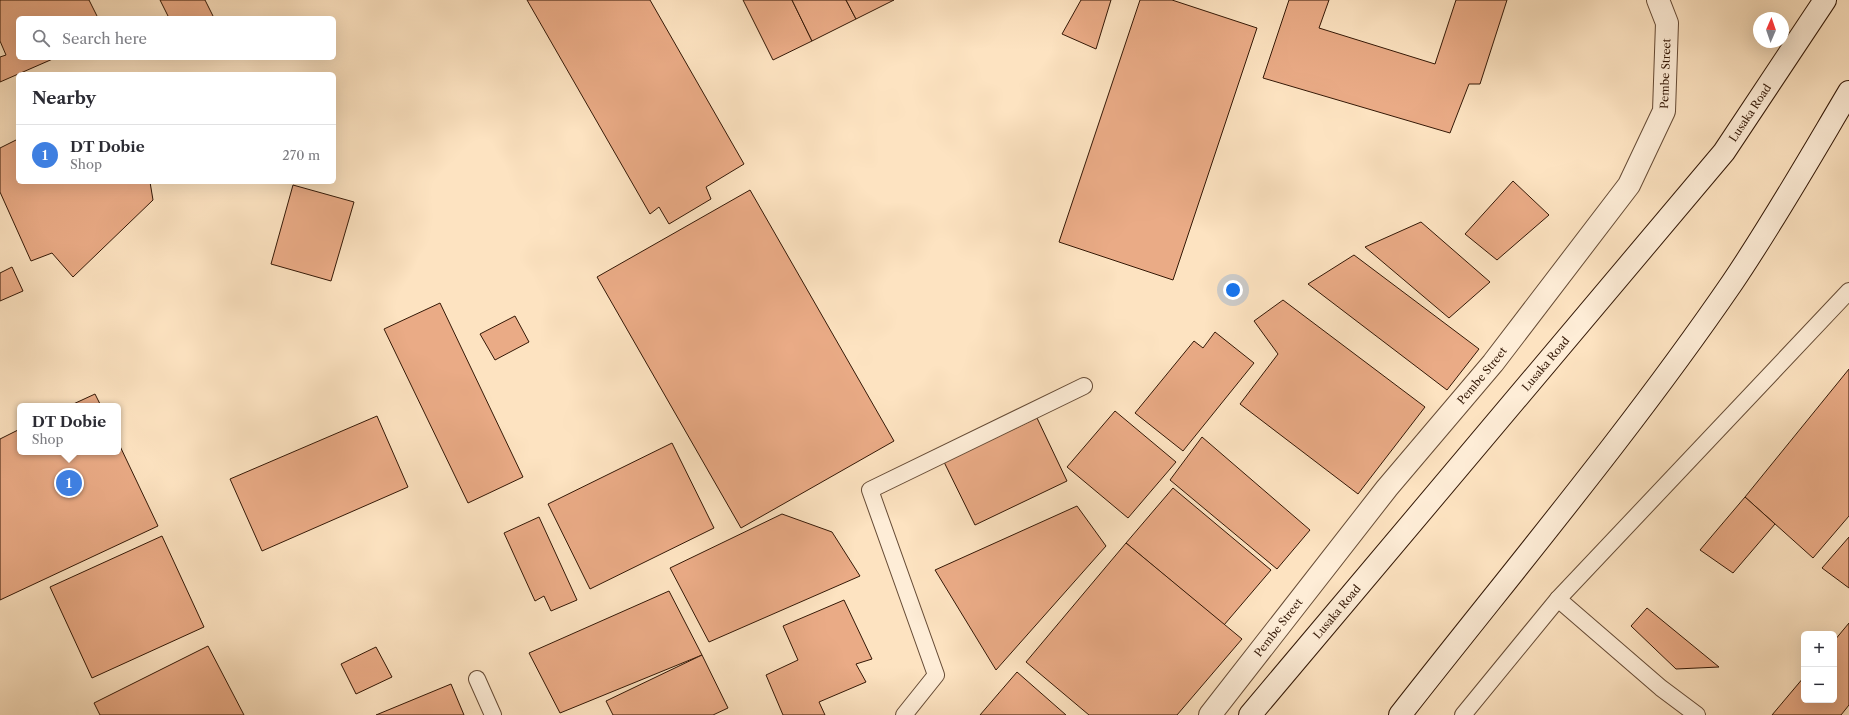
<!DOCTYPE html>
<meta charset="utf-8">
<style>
:root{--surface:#fff;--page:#f2f2f3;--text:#2b2b33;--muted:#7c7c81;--line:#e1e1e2;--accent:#8f2418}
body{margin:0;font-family:"Libre Caslon Text",serif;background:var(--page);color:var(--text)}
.controls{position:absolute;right:12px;bottom:12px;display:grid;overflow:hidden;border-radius:6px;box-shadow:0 4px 16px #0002}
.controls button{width:36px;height:36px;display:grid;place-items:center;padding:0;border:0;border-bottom:1px solid var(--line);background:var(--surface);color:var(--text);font:20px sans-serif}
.compass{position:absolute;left:1753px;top:12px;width:36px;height:36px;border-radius:50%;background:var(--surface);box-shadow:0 4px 16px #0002;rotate:2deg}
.you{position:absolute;left:1233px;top:290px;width:14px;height:14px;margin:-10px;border:3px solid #fff;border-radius:50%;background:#1a73e8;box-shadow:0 0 0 6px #1a73e833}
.badge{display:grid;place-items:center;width:26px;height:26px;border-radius:50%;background:var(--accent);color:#fff;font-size:13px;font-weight:700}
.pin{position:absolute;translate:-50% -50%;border:2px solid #fff;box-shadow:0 1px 4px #0006}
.popup{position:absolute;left:17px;top:403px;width:104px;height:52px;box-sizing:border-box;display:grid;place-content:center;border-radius:6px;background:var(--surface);filter:drop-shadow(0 1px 3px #0005);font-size:13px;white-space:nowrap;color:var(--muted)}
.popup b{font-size:15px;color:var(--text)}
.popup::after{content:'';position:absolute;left:50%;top:100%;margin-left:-8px;border:8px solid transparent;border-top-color:var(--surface)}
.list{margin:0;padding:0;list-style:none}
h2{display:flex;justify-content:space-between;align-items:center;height:52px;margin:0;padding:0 16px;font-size:17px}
h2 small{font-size:13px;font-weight:400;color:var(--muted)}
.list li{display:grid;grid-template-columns:26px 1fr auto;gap:12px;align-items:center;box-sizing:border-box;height:60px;padding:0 16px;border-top:1px solid var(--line)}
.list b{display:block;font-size:15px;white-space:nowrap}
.list p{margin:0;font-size:13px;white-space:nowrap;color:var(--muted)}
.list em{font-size:13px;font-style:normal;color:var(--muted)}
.icon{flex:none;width:22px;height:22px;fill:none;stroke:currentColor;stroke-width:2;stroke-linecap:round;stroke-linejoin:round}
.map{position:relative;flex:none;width:1849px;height:715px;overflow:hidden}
.search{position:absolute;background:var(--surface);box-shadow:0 4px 16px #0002;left:16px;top:16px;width:320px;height:44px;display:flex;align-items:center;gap:10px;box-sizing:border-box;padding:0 14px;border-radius:6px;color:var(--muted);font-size:15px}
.panel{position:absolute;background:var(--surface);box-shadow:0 4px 16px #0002;left:16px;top:72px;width:320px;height:112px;border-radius:6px}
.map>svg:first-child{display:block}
.building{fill:#eaab86;stroke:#341806}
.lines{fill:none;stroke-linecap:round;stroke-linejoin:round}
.lane-casing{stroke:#664b35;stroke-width:18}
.street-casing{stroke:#664b35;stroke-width:24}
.secondary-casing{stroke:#341806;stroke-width:24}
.lane{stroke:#feedd7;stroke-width:16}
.street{stroke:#feedd7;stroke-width:22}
.secondary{stroke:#feedd7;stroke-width:22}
.labels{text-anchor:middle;stroke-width:4;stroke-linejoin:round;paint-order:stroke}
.street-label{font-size:11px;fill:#341806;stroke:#feedd7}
</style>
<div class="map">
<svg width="1849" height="715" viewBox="0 0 1849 715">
<rect width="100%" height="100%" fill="#fde3c1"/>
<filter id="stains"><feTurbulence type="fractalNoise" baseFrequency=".005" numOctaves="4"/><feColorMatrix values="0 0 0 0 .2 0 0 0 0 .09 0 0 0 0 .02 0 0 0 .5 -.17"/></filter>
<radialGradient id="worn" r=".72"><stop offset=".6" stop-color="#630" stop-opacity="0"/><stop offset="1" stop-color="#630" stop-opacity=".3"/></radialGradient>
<!-- building -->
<g class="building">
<path d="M0,0H89L98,18H18V58H55L0,82V57L6,55L0,41Z"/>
<path d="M160,0H205L214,18H169Z"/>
<path d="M527,0H650L744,164L706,187L711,199L669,224L659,207L650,214Z"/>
<path d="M743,0H792L812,41L773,60Z"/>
<path d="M792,0H846L856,19L812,41Z"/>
<path d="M846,0H894L856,19Z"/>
<path d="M1081,0H1111L1096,49L1062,34Z"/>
<path d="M1140,0H1172L1257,28L1173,280L1059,242Z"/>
<path d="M1289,0H1329L1319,28L1435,64L1456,0H1507L1480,84H1469L1450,133L1263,78Z"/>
<path d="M18,139V182H150L153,200L73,277L52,253L31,261L0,192V148Z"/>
<path d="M1513,181L1549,215L1497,260L1465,234Z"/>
<path d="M293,185L354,202L331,281L271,264Z"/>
<path d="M750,190L894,441L741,528L597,277Z"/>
<path d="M1421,222L1490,282L1449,318L1365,247Z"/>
<path d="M1354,255L1479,349L1447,390L1308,284Z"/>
<path d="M12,267L23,291L0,301V273Z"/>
<path d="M1283,300L1425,407L1358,494L1240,404L1278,354L1254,321Z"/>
<path d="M440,303L523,477L468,503L384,329Z"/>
<path d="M515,316L529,342L495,360L480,334Z"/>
<path d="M1215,332L1254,363L1183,451L1135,413L1194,341L1203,348Z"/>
<path d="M1849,369V516L1813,558L1745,497Z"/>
<path d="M95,394L101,406H69Z"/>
<path d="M1115,411L1176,462L1128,518L1067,467Z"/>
<path d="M377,416L408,487L262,551L230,479Z"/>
<path d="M1037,418L1067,481L975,525L944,462Z"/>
<path d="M20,429V452H118V442L158,526L0,600V439Z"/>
<path d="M1202,437L1310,530L1277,569L1170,480Z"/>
<path d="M672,443L714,528L590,589L548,504Z"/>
<path d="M1173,488L1271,570L1224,625L1126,543Z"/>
<path d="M1745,497L1775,524L1733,573L1700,550Z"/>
<path d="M1077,506L1106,546L996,670L935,570Z"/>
<path d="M782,514L832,532L860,576L709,642L670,568Z"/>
<path d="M539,517L577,600L551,611L544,596L535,601L504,533Z"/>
<path d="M162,536L204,627L92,678L50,587Z"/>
<path d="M1849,537V588L1822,568Z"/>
<path d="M1126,543L1242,639L1177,715H1089L1026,662Z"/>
<path d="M669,591L702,655L560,713L529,653Z"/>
<path d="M844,600L872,659L856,664L866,682L819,702L825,715H783L766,675L798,660L783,626Z"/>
<path d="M1647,608L1719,667L1676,669L1631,626Z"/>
<path d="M1849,623V705L1841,715H1772L1804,677V700H1834V641Z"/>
<path d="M208,646L244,715H100L94,703Z"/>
<path d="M376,647L392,677L356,694L341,664Z"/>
<path d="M702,655L728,708L713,715H613L606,701Z"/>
<path d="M1017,672L1066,715H980Z"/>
<path d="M451,684L464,715H376Z"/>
</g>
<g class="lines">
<!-- lane casing -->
<g class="lane-casing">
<g id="lane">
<path d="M1558,599L1661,688L1697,715"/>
<path d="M477,679L493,715"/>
<path d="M904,715L936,675L870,490L1084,386"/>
<path d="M1463,715L1558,599L1849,291"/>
</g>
</g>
<!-- street casing -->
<g class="street-casing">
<g id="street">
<path id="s1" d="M1210,715L1387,488L1493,363L1629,185L1664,111L1667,23L1658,0"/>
</g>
</g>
<!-- secondary casing -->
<g class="secondary-casing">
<g id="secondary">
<path id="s2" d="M1250,715L1724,152L1825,0"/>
<path d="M1400,715C1512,572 1629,433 1732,283C1774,221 1811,156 1849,92"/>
</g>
</g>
<!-- lane -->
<use href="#lane" class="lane"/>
<!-- street -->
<use href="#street" class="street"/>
<!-- secondary -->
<use href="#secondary" class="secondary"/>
</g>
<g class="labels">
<!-- street labels -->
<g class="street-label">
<text dy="4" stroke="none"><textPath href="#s1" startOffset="795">Pembe Street</textPath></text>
<text dy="4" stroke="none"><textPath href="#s2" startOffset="783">Lusaka Road</textPath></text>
<text dy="4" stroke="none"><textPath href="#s2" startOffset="459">Lusaka Road</textPath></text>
<text dy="4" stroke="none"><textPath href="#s1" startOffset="435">Pembe Street</textPath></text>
<text dy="4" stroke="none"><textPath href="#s2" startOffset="135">Lusaka Road</textPath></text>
<text dy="4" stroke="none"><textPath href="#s1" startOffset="111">Pembe Street</textPath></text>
</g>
</g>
<rect width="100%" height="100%" filter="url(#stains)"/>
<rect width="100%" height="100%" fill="url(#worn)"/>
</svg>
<div class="controls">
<button>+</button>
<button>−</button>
</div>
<svg class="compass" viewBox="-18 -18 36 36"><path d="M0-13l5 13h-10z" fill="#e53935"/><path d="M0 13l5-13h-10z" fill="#7c7c81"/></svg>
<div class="you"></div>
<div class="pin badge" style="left:69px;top:483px;background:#3f7fe0">1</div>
<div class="popup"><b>DT Dobie</b>Shop</div>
<div class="search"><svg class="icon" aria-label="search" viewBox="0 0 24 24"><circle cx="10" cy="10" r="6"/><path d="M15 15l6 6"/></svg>Search here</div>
<section class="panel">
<h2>Nearby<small></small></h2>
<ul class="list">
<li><span class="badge" style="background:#3f7fe0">1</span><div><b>DT Dobie</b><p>Shop</p></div><em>270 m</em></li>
</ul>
</section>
</div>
